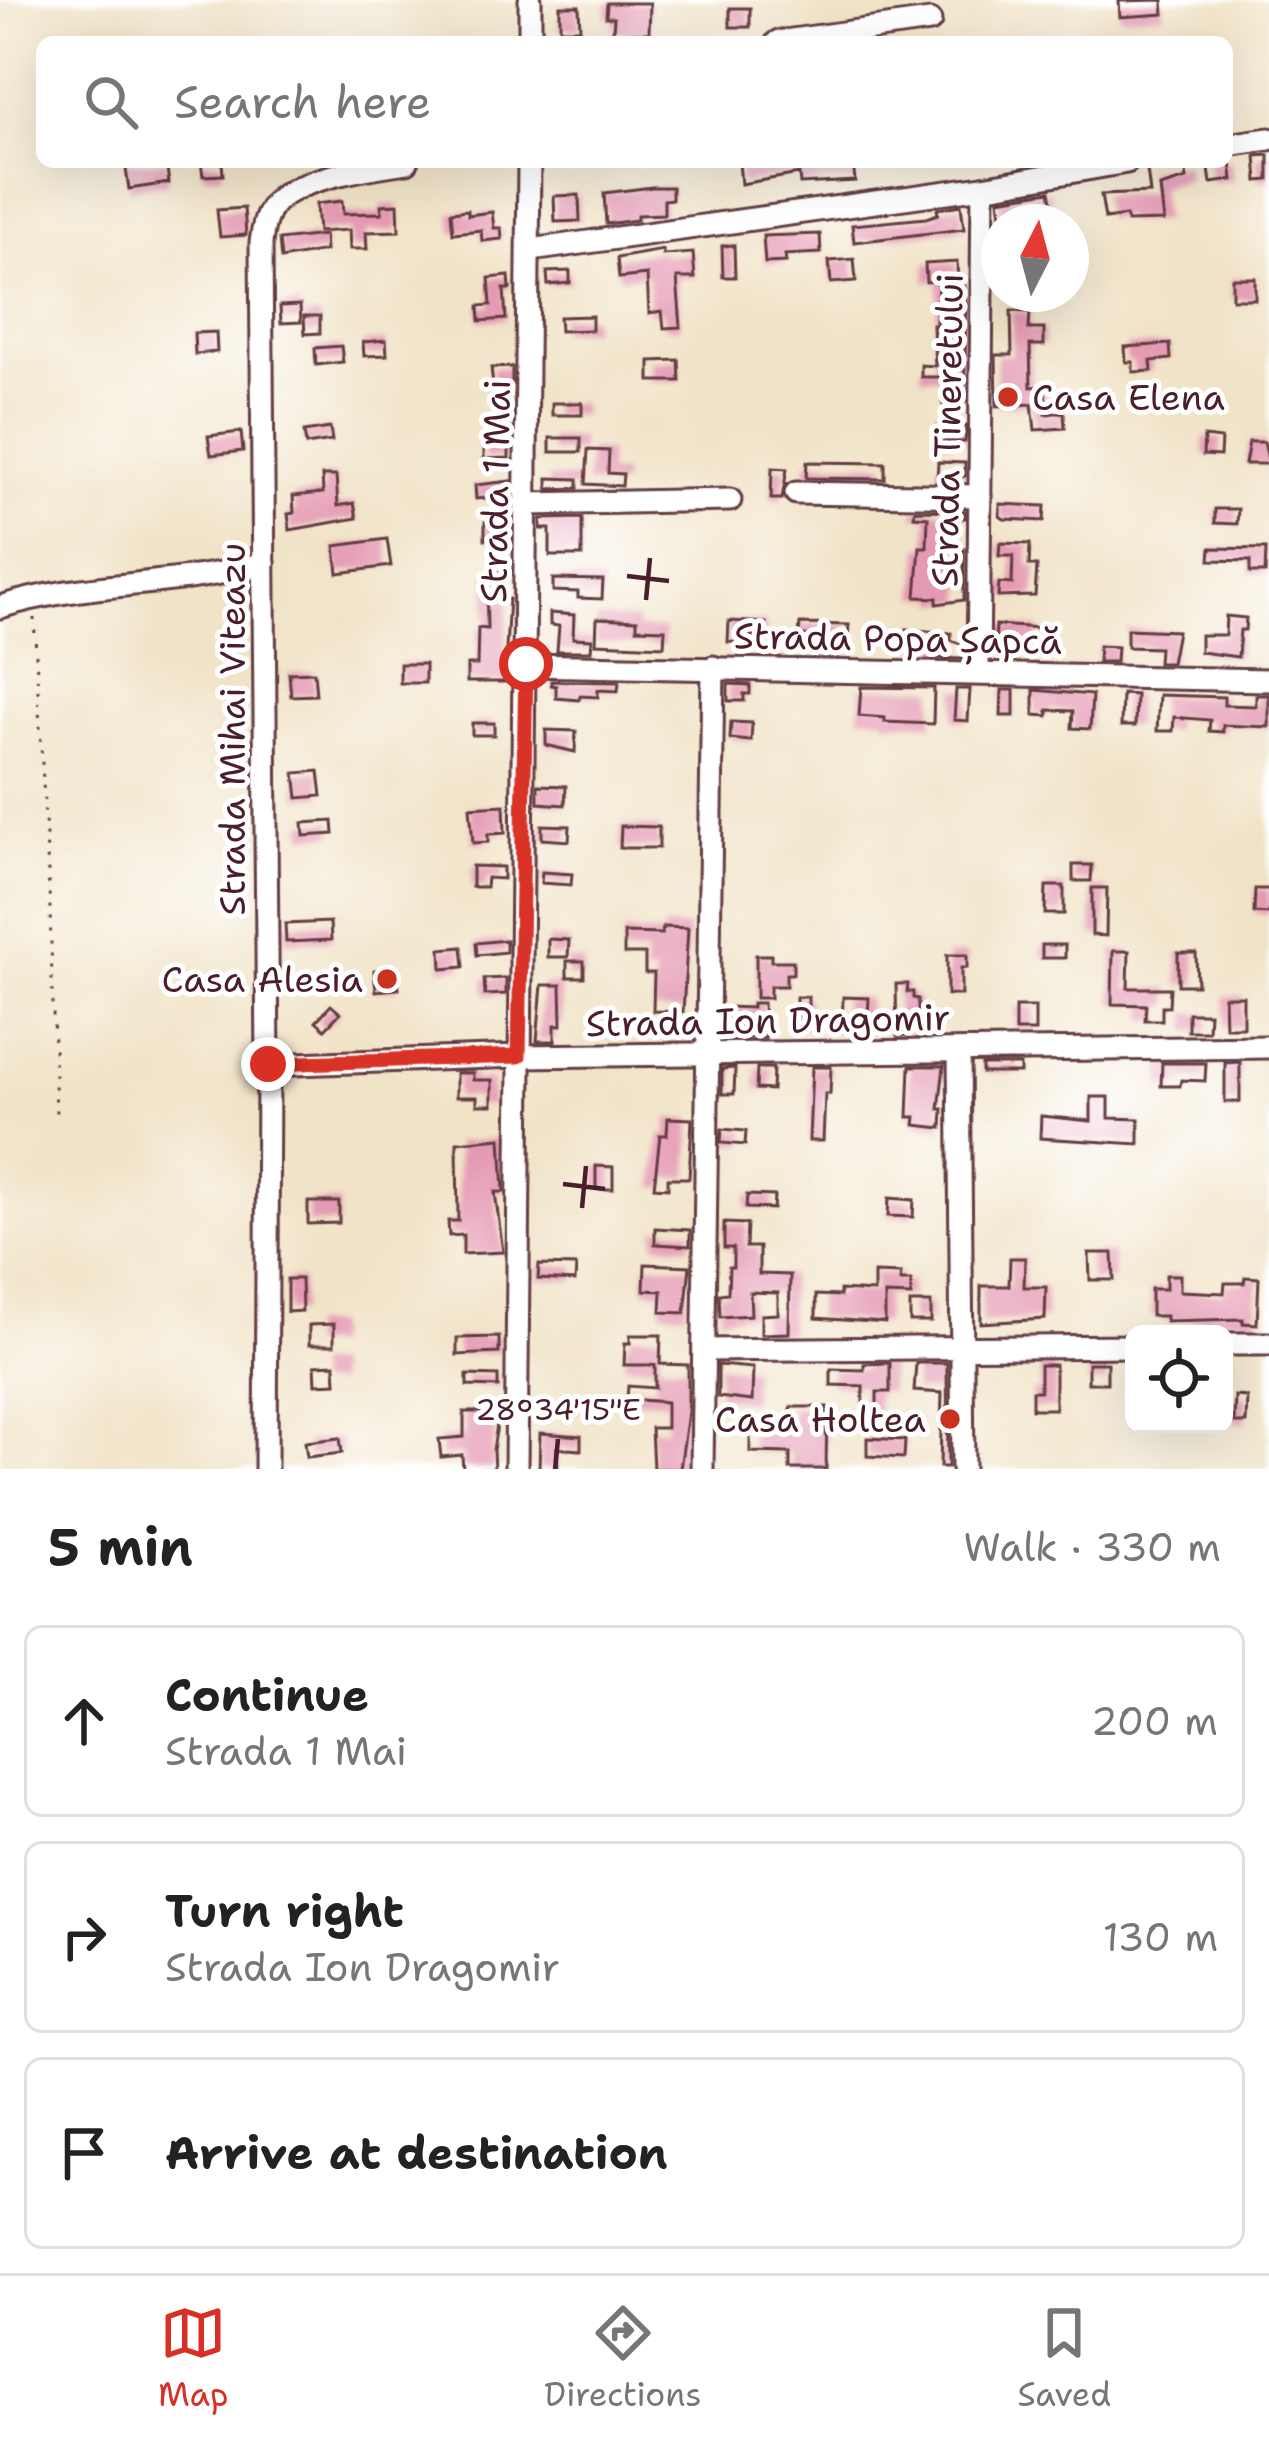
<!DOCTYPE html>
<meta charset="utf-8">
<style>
:root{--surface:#fff;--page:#f6f6f6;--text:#222;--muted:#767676;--line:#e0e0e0;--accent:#d93025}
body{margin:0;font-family:"Shantell Sans",sans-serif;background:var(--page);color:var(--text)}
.controls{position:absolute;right:36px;bottom:36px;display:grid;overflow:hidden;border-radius:18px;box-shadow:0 12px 48px #0002}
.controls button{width:108px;height:108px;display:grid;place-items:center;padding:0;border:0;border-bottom:3px solid var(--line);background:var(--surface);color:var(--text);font:60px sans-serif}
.compass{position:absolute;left:981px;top:204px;width:108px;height:108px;border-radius:50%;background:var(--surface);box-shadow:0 12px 48px #0002;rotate:6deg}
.stop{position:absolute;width:36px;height:36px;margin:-27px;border:9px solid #d93025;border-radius:50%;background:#fff}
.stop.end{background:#d93025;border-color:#fff;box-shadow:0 3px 12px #0008}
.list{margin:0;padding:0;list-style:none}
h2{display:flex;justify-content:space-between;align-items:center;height:156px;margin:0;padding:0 48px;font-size:51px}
h2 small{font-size:39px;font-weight:400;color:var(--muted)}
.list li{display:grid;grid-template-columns:78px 1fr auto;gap:36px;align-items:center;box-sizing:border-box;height:192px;margin:0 24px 24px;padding:0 24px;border:3px solid var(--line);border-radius:18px}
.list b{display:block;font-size:45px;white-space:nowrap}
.list p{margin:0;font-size:39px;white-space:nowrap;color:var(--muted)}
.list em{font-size:39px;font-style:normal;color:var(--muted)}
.icon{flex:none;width:66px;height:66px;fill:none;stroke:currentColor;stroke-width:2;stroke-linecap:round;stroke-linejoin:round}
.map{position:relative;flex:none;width:1269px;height:1469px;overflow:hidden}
.search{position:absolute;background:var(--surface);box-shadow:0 12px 48px #0002;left:36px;right:36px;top:36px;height:132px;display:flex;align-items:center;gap:30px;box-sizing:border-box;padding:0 42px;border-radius:18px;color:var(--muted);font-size:45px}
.sheet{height:804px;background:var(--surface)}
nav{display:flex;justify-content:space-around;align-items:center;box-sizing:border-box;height:168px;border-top:3px solid var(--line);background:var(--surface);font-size:33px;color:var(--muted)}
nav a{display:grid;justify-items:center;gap:6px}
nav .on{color:var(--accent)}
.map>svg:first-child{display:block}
.building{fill:#e59ab4}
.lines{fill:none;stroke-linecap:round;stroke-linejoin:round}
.minor-casing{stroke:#633c42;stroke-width:27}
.path{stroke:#633c42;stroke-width:3;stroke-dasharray:3 9;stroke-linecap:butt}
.minor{stroke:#fff;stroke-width:21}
.route{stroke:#d93025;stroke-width:15}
.ticks{fill:none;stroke:#4a1f2b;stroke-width:4.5}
.poi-dot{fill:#c8321e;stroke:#fff;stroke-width:4.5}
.labels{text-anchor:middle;stroke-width:10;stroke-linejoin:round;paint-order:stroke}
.poi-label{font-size:36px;fill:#4a1f2b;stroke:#fff;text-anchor:end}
.street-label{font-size:36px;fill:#4a1f2b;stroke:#fff}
.ticks-label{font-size:30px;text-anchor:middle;fill:#4a1f2b;stroke:#fff;stroke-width:10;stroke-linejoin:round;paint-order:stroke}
</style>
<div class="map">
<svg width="1269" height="1469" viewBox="0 0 1269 1469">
<rect width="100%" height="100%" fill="#fff"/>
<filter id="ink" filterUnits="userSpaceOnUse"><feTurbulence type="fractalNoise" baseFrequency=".00833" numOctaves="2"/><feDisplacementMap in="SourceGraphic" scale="24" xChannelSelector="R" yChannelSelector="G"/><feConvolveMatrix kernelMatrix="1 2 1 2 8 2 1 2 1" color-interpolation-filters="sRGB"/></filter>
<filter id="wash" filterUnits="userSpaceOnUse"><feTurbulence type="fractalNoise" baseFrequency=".004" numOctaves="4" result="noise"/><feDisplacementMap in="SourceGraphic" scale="48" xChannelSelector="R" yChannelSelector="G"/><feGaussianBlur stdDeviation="2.7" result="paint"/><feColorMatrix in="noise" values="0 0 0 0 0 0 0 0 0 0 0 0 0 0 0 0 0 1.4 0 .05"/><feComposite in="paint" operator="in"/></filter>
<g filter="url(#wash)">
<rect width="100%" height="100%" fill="#f1e3c7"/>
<g id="blocks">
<!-- building -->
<g class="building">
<path d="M1163,0L1164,14L1120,17L1119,1Z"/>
<path d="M607,3H650L649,33H613L614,17H606Z"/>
<path d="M560,6H579L580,29H560Z"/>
<rect x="730" y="8" width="20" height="19"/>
<path d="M1269,155V180L1258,181L1256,156Z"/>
<path d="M125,162H166L169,183L129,189Z"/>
<path d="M201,162H222L223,175L203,176Z"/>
<path d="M739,162H853L855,181L800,184L799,174L741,184Z"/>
<path d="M1208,162H1231L1233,180L1211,183Z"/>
<path d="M1185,164L1187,179L1160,187L1164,221L1127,222L1126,216L1105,219L1101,195L1150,193L1147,170Z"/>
<path d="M652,187H672V199L664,200V214L637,215V220L606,224L604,193Z"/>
<path d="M1050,191L1052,202L1022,206L1024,222H1002L999,199Z"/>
<path d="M579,195L580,221L555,222L554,196Z"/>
<path d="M342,201L343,214L382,213L381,205L398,204L399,231L366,232L367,249H350L349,230L318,232L316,204Z"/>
<path d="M961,205L964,229L854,242L852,225L926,218L938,214L937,209Z"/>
<path d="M244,208L246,235L220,237L217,210Z"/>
<path d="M468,210V215L492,212L494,228H501L502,239L482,241L481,230L453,233L451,212Z"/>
<path d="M820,234L821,253L785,255L786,262L765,263L763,236Z"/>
<path d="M324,235L325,251L281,259L279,240Z"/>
<path d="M734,245L735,277H723L722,246Z"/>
<path d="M663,250V255L693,253L695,278H677L681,327L664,328L662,311L649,313L647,275L619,278L617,258Z"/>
<path d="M854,259L856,281L831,283L829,261Z"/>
<path d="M957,262L958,286H965L966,303L964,405H943V377H921V365L935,366L933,325H936L938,281L926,282L925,264Z"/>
<path d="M570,271V283L548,285L547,272Z"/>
<path d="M509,276L510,289H504L506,319L480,321L479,306L491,305L489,278Z"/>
<rect x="1232" y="278" width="23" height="21"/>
<path d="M300,305L301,322L281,323L280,306Z"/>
<path d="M1011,311L1030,312L1029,329H1044V345H1030L1031,387L1045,386L1046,414L1064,412L1065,428L1035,430L1032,404L997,406L996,355H1012Z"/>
<path d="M304,316H320V333L305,334Z"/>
<path d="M592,316V330L560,331L559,317Z"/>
<path d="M216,332L217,352L195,354L194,333Z"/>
<path d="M386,340L387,355L364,356L363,342Z"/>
<path d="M1170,344L1171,359L1151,361L1152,371L1133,372V362H1126L1125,347Z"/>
<path d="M341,346L343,362L316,365L315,348Z"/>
<path d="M679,360L680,381H650V361Z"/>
<path d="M512,367V384L493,385L491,368Z"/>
<rect x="552" y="403" width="30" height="12"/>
<path d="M938,426H966L965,442H938Z"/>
<path d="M330,428L332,441L306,445L304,432Z"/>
<path d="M241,432L243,451L211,455L208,436Z"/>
<path d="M1204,437L1221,439L1220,456L1203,455Z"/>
<rect x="550" y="438" width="31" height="14"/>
<path d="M1249,442H1264L1269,464H1245Z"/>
<path d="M509,445V458L484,459V446Z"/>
<path d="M588,450L609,451L608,473L623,474L622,486L586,484Z"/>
<path d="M807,462L885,463V479L806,478Z"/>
<path d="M938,462L965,463V476L937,480Z"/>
<path d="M772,468L787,469L782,499H771Z"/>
<path d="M322,476H336L338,506L354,503L357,518L290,530L288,514L294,513L293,496L323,493Z"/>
<path d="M548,478L578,479V488L548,489Z"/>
<path d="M511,481V496L476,499L475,485Z"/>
<path d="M1000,504L1045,506L1044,521L1004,519L1000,516Z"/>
<path d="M1215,509H1238L1237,524L1215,523Z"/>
<path d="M915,510L965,511V518H952L951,548L964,549V600L937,604V598L916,597L920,547H927L928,517L914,516Z"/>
<path d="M582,518V556H550V529H541V519Z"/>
<path d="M508,521V538L485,539V522Z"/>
<path d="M387,539L391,566L338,573L335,546Z"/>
<path d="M1000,543L1030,544L1029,565L1037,566L1035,596L998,597L999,583L1012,584L1013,556H999Z"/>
<path d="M1211,548L1266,549L1265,573H1250V561L1210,560Z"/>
<path d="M486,572H500V599H509L505,666H509V682H467V665H477L478,628L487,629Z"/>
<path d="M553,579L603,580L602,599L578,598V592L553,591Z"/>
<path d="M550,613L574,615L573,638L592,639L591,651H557L559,626L550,625Z"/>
<path d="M1226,616L1246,618L1245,630H1240L1238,657L1200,652V635H1225Z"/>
<path d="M597,618L637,620V628L665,629L664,646L596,643Z"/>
<path d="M729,621L766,623L765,637L750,636V643L728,642Z"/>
<path d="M800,624L849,625L848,640L799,635Z"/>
<path d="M996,625L1040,628L1039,644L995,642Z"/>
<path d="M907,629L951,633V640L963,645V659L933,658L934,647L907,646Z"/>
<path d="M1127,629L1177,631L1171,663H1158L1159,648L1127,647Z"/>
<path d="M1099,646L1117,647L1116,662H1098Z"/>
<rect x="400" y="664" width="25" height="19"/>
<path d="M314,672L316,695L291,696L289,673Z"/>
<path d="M551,681L619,682L618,691L598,690V697L580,696L579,700L556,698V686L551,685Z"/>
<path d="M728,684L750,685V694H744V701H728Z"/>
<path d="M861,687L934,688L933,724L885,722V718L859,716Z"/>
<path d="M956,689H970L968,721L954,720Z"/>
<path d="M1002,690H1014V716H1001Z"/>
<path d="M1034,690L1092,695L1090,729L1072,728L1073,711L1048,710V716L1034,715Z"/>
<path d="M1122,694L1136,695L1135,726H1121Z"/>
<path d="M1159,695L1224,697V705L1256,706V695H1269V727L1223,725V732L1209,731L1210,720L1174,717L1173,731H1157Z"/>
<path d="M731,722L752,723L751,741L730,739Z"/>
<rect x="472" y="723" width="22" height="12"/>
<path d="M546,730L576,731L575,752L546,745Z"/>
<path d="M319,771L322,796L298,798L295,773Z"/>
<path d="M538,785L566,786L565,805L538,803Z"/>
<path d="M504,805L505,833L488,834V842L473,843L470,807Z"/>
<path d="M333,821L334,834L304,836L303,823Z"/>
<path d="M542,825L570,826L569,841L542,839Z"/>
<path d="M621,826L659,827V848H620Z"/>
<path d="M1073,865H1092L1091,881H1073Z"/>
<path d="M472,866L503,867V879L487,878L486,887H472Z"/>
<path d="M542,872L572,874L571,885L541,883Z"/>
<path d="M1046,886H1064V914H1045Z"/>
<path d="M1092,888H1107L1106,936L1092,935Z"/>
<path d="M1255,889H1269V914L1254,913Z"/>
<path d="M330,922L331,940L286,942L285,924Z"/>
<path d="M663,927L688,928L683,1012L653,1011L654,973H645V954H624V933L662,934Z"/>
<path d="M548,939L569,940L568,957H548Z"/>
<path d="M506,940V952L477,955L476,943Z"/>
<rect x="1042" y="945" width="23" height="13"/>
<path d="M462,947L464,967L442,969L441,949Z"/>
<path d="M1113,951H1129L1128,988H1170L1169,1006H1162V1020H1145L1146,1005L1112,1004Z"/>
<path d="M1178,953H1196L1197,985H1178Z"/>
<path d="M756,955H771V961H793V974H786V986H770V998H756Z"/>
<path d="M947,955H967V968H961V995H947Z"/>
<rect x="567" y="961" width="17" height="16"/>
<path d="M397,968L399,989L376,991L374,970Z"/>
<path d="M506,978V994L485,995L484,979Z"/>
<path d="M896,984H908L907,992H913V998L918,999V1019H909L908,1036H897Z"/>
<path d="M542,985H561L562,1025H555V1041H537Z"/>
<path d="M1224,996H1243V1027H1225Z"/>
<path d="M796,997H808V1013H818V1027H796Z"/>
<path d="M843,997L869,998L868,1018L858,1017V1033L842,1032Z"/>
<path d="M752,1003H763L765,1038H745V1027H725V1007L752,1008Z"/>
<path d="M331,1005L340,1013L325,1029L316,1021Z"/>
<rect x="1015" y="1007" width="20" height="24"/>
<path d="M1188,1013H1209L1208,1031H1188Z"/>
<path d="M1240,1062V1102H1225V1063Z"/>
<path d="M1162,1063H1206L1205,1081L1181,1080L1180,1086H1161Z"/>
<rect x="982" y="1065" width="38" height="8"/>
<path d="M910,1066H944L939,1109H943L942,1128L915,1125L916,1117H908Z"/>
<path d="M812,1067H831L830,1094H825L823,1141H809Z"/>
<path d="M735,1068L734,1094H722V1069Z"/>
<path d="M757,1068H773L772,1090L756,1089Z"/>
<path d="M456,1073H473V1080H492V1105H477V1097H456Z"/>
<path d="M1091,1097H1109V1118L1139,1119V1144L1040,1138L1041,1116L1091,1121Z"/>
<path d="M668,1118L692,1119L689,1178H668V1188L654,1187L660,1135H667Z"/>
<path d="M722,1129L746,1131L745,1145L721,1143Z"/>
<path d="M501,1138L504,1192H495L503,1252L463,1254V1235L449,1236L448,1221H458L457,1142Z"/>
<path d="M596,1166L613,1167V1189H596Z"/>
<path d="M747,1195L774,1196L773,1209L746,1208Z"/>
<path d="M889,1198L914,1200L913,1217L888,1216Z"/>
<path d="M308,1202H339V1223L308,1224Z"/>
<path d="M724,1223L747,1224L746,1247H759V1274L790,1275L789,1333L761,1334V1315L778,1314V1293L750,1292L751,1315L720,1317L719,1294L728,1293L729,1267H733V1248H724Z"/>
<path d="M655,1228L690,1230V1246L655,1244Z"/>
<path d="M1089,1253H1113L1114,1280H1090Z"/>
<path d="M1010,1258H1025L1024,1287H1046L1045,1319L981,1323V1286H1009Z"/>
<path d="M645,1264L690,1266L685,1313L661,1312L662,1291L644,1290Z"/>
<path d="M539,1265L576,1266L575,1281L538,1279Z"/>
<path d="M874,1273L901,1274L900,1281H911V1296L885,1295V1323L816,1318V1295L840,1296V1290L874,1292Z"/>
<path d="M1166,1275H1180V1291L1224,1293L1225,1283H1244L1245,1277L1259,1278L1257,1324L1243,1323V1319L1166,1321V1316H1151V1289H1166Z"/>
<path d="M287,1279H301L302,1311L287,1312Z"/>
<rect x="910" y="1303" width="21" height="19"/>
<path d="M334,1324V1345H309V1325Z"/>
<path d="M630,1335H661L660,1364L688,1365V1412L680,1469H653L651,1428H666V1402L627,1399L628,1386L655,1388V1365H624L625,1343H630Z"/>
<path d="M499,1337V1353L457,1355V1338Z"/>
<path d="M890,1363V1392H877V1422H863V1386L831,1385V1369L864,1370V1364Z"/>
<path d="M916,1363H947L948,1467H940L942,1393L914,1391Z"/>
<rect x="1088" y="1363" width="19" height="20"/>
<path d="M335,1364L336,1383L316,1384L315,1365Z"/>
<path d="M718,1365L753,1368L752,1401L718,1397Z"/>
<path d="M1040,1365H1055V1409H1032V1391H1040Z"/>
<path d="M467,1375L498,1376V1387L467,1386Z"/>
<path d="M1235,1396L1247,1397L1246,1423H1234Z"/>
<path d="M791,1407H827L826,1469H790V1453L750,1452V1430H790Z"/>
<path d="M464,1412H499L493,1450L494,1469H463L462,1455L441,1457L439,1439L464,1437Z"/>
<path d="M540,1433L581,1436V1450L557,1448L558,1469H539Z"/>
<path d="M340,1438L342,1453L307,1457L305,1442Z"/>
<path d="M867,1438L905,1440L904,1458L867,1456Z"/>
</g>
</g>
</g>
<g filter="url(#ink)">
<use href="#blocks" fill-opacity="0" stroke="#633c42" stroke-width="3"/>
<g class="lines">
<!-- minor casing -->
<g class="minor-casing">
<g id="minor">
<path d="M530,42V0"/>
<path d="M777,42L930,21"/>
<path d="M1227,145L1269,139"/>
<path d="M531,250L983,187L1127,162"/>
<path d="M796,493L980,496"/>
<path d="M528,504L730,500"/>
<path d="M0,607C86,580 177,588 264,563"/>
<path d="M526,665L1269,680"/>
<path d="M978,673L983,187"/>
<path d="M959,1051L963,1469"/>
<path d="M268,1065L519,1056L1269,1047"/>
<path d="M1224,1344H1269"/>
<path d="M705,1350L1134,1346"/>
<path d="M266,1469L268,1065L261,243C263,227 266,210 279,199C305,177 373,167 407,162"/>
<path d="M516,1469L529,162"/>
<path d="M702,1469L713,667"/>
</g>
</g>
<!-- path -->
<path class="path" d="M34,618L50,909L56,1115"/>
<!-- minor -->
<use href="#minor" class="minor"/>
</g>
</g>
<g class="lines" filter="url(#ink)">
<!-- route -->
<path class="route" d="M268,1064L519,1056L526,664"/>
</g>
<!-- ticks -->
<path class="ticks" d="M627,576L669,581M646,600L650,558M563,1184L605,1189M582,1208L586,1166M555,1469L558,1439"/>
<!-- markers -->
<g class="poi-dot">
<circle cx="1008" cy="397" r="12"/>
<circle cx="387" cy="979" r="12"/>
<circle cx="950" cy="1419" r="12"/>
</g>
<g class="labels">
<!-- poi labels -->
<g class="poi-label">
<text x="1032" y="410" text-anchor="start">Casa Elena</text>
<text x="363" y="992">Casa Alesia</text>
<text x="926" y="1432">Casa Holtea</text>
</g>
<!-- street labels -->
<g class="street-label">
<text transform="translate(947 430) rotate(-89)" y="13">Strada Tineretului</text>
<text transform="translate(495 491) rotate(-89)" y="13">Strada 1 Mai</text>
<text transform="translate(898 638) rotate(1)" y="13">Strada Popa Șapcă</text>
<text transform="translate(232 729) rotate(-90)" y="13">Strada Mihai Viteazu</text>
<text transform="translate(768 1020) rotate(-1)" y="13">Strada Ion Dragomir</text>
</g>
</g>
<g class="ticks-label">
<text x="558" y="1420">28°34'15"E</text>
</g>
</svg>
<div class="controls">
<button><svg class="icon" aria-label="locate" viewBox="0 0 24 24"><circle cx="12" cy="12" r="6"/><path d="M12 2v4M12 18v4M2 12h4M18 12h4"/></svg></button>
</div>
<svg class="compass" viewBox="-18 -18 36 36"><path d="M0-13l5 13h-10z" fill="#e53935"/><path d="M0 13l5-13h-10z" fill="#767676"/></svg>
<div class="stop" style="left:526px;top:664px"></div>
<div class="stop end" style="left:268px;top:1064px"></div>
<div class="search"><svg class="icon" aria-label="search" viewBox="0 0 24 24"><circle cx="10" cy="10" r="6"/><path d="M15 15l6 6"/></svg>Search here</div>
</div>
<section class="sheet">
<h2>5 min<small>Walk · 330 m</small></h2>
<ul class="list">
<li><svg class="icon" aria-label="ahead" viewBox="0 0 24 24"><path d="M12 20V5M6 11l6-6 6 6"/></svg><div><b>Continue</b><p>Strada 1 Mai</p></div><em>200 m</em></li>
<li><svg class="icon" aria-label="right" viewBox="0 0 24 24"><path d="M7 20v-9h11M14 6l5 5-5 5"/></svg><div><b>Turn right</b><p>Strada Ion Dragomir</p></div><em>130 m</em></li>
<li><svg class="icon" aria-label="arrive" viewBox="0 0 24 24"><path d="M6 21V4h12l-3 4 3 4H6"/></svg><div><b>Arrive at destination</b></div></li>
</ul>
</section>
<nav>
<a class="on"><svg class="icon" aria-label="map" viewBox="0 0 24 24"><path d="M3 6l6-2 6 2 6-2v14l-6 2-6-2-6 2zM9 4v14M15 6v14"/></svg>Map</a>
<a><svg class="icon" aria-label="directions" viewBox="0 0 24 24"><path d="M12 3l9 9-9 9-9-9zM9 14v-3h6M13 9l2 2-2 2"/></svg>Directions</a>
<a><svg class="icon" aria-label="saved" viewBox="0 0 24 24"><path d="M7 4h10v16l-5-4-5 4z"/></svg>Saved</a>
</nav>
